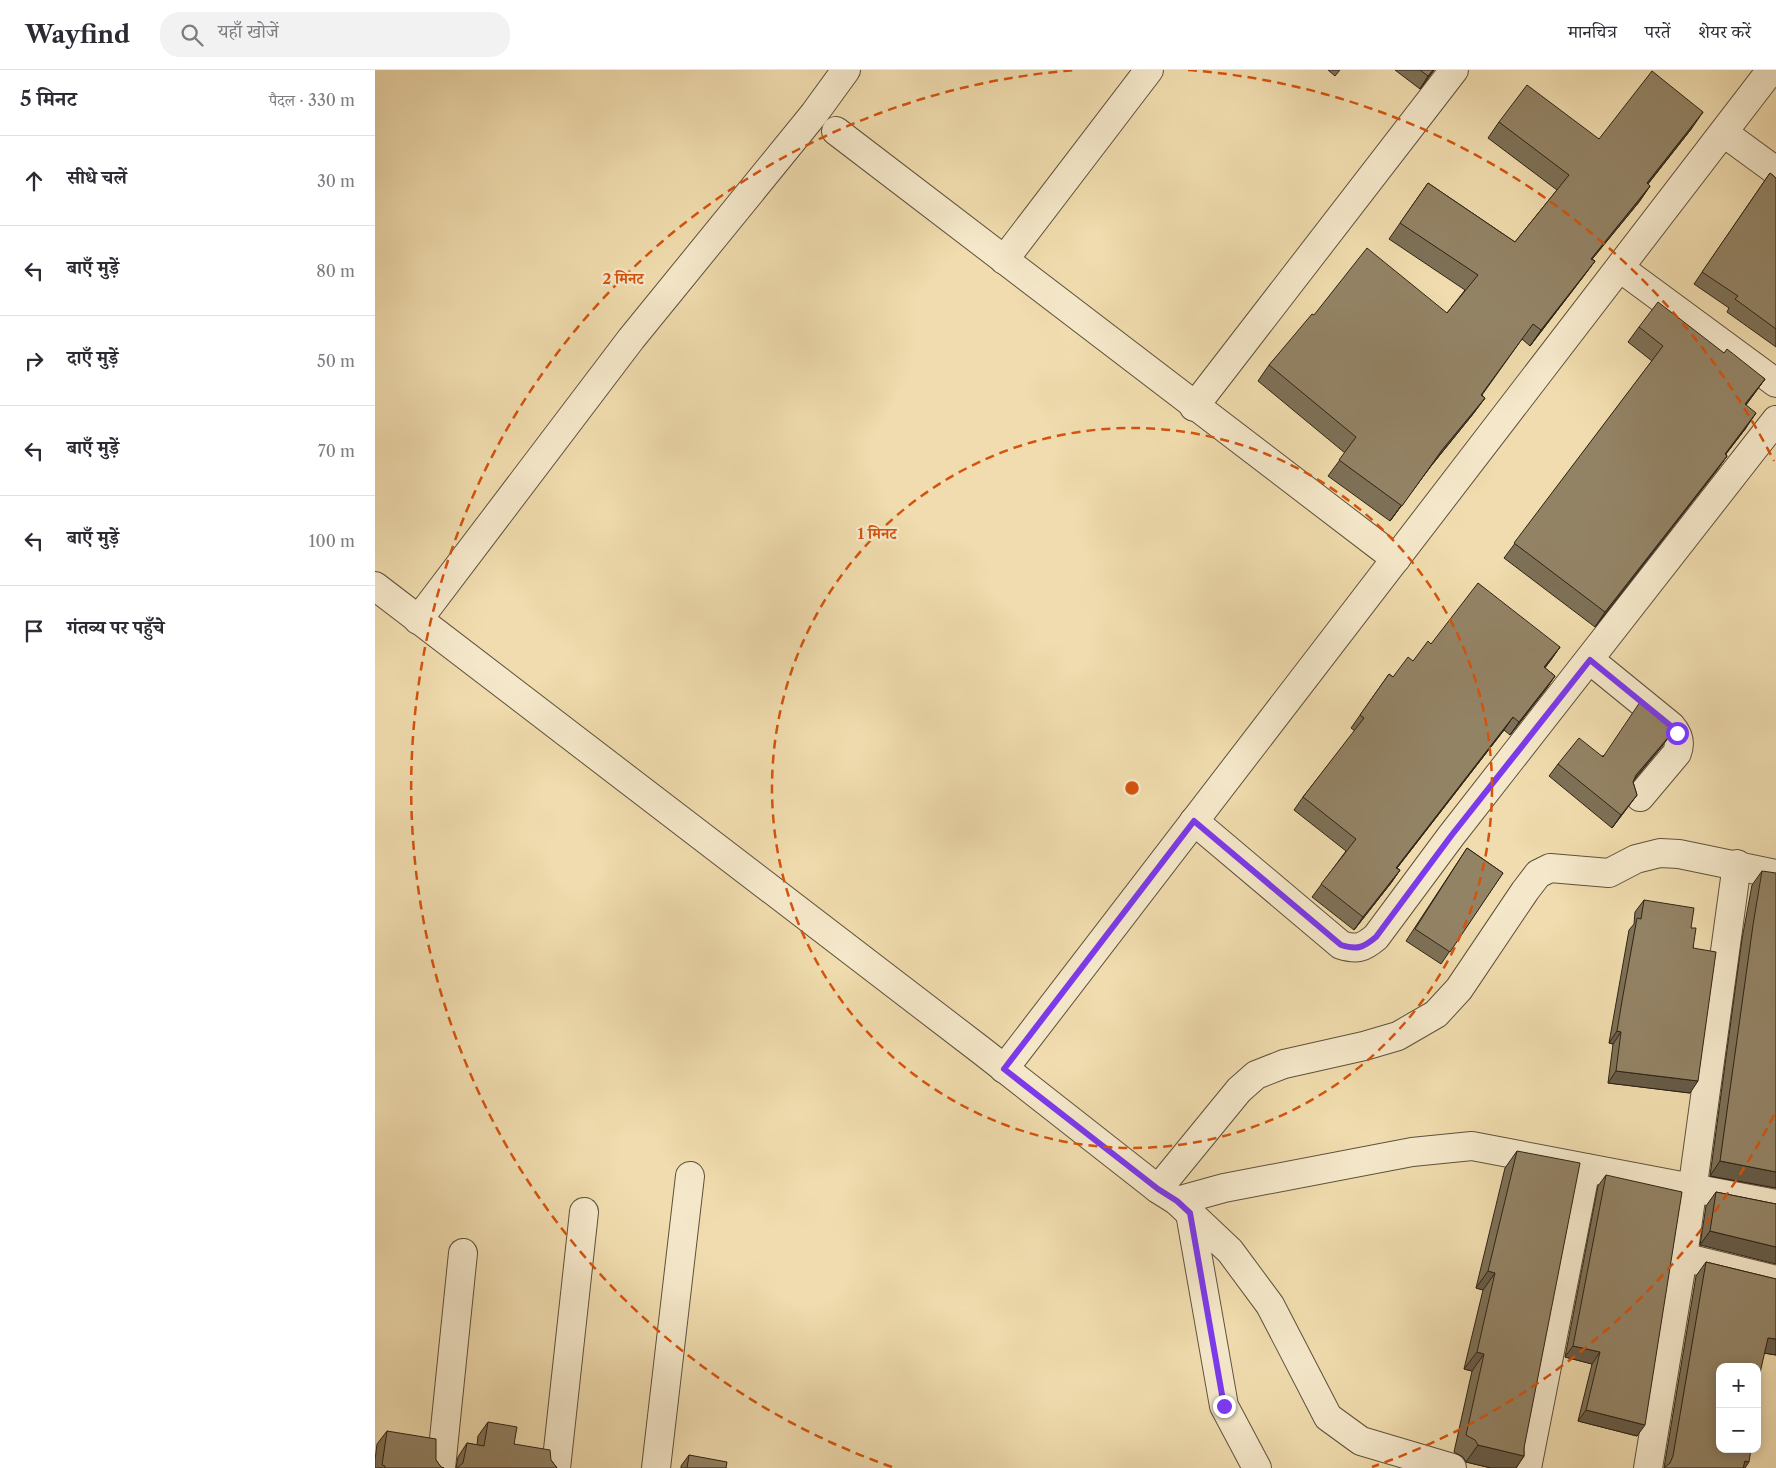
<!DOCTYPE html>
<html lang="hi">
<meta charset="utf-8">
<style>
:root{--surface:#fff;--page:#f2f2f3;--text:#2b2b33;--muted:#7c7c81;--line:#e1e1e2}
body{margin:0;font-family:"Libre Caslon Text","Noto Serif Devanagari",serif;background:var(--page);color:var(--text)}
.controls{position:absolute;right:15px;bottom:15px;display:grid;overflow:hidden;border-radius:10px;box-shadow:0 2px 12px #0003}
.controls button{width:45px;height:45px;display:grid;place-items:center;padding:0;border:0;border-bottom:1px solid var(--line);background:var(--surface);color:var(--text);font:25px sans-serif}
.stop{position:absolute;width:15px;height:15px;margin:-11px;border:4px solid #7c3aed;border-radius:50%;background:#fff}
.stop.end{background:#7c3aed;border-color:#fff;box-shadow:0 1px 5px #0008}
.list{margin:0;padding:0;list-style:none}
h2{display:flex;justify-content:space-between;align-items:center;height:65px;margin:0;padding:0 20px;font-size:21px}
h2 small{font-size:16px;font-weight:400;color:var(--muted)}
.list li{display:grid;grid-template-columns:32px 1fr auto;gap:15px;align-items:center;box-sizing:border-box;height:90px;padding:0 20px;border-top:1px solid var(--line)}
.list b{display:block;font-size:19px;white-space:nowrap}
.list em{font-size:16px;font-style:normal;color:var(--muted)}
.icon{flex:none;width:28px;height:28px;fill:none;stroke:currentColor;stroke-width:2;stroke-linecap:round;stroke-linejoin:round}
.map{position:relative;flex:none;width:1401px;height:1398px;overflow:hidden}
header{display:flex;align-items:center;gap:30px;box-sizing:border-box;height:70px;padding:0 25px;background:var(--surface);border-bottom:1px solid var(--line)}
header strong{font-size:24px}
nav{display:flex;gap:28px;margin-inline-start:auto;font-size:18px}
.search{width:350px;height:45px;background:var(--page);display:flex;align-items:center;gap:12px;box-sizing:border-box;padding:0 18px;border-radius:20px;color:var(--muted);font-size:19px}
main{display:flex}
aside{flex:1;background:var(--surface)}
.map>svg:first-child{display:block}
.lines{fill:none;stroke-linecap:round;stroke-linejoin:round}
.minor-casing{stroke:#5e513c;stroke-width:30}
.minor{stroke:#f5e8ca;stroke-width:28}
.wall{fill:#7e7157;stroke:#2e2316}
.shaded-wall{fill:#675c47;stroke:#2e2316}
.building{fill:#938365;stroke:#2e2316}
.route{stroke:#7c3aed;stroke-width:6}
.ring{fill:none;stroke:#d5540d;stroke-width:2.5;stroke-dasharray:9 6}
.centre{fill:#d5540d;stroke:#f5e8ca;stroke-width:2.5}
.ring-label{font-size:15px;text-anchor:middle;font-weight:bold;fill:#d5540d;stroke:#f5e8ca;stroke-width:4.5;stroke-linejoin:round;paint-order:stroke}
</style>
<header>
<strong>Wayfind</strong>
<div class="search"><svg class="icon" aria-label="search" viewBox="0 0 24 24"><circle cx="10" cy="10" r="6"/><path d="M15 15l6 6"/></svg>यहाँ खोजें</div>
<nav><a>मानचित्र</a><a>परतें</a><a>शेयर करें</a></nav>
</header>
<main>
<aside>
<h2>5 मिनट<small>पैदल · 330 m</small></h2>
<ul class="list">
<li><svg class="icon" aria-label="ahead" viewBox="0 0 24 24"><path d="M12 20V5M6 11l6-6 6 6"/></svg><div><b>सीधे चलें</b></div><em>30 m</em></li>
<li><svg class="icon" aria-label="left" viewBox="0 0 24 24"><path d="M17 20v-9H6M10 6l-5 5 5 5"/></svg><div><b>बाएँ मुड़ें</b></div><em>80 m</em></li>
<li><svg class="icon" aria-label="right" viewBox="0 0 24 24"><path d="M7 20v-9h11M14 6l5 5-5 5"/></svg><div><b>दाएँ मुड़ें</b></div><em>50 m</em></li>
<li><svg class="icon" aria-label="left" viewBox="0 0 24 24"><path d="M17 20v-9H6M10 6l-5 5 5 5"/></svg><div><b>बाएँ मुड़ें</b></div><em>70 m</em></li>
<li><svg class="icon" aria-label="left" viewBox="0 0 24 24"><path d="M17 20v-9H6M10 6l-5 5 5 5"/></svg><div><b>बाएँ मुड़ें</b></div><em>100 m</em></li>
<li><svg class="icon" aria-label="arrive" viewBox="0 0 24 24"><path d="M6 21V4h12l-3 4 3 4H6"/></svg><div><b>गंतव्य पर पहुँचे</b></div></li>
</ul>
</aside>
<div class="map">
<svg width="1401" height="1398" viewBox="0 0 1401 1398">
<rect width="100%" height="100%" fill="#f0dcae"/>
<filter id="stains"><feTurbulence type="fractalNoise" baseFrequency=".004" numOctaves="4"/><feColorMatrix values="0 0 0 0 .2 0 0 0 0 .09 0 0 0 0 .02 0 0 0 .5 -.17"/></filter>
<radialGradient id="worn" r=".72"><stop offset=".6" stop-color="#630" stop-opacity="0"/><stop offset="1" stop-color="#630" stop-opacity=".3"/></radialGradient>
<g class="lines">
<!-- minor casing -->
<g class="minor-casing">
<g id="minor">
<path d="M461,61L1021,489"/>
<path d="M1349,63L1401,101"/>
<path d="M629,190L774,0"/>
<path d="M1245,198L1401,313"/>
<path d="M819,337L1079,0"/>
<path d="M0,516L607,981L783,1119L802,1131L855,1181L895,1235L953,1347L986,1371L1077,1398"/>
<path d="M43,550L256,269L439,44L471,0"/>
<path d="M1215,590L1296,656C1303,664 1306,673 1302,683L1265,727"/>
<path d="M819,751L966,875C982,880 988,878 1001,867L1076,766L1401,350"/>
<path d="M629,999L1396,0"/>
<path d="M783,1119L864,1020L881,1005L909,994L989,976L1023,966L1061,944L1084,919L1150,821L1163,804L1175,798L1234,803L1261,789L1285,783L1304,784L1401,804"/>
<path d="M802,1131L849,1118L1037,1082L1097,1076L1401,1134"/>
<path d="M815,1143L849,1336L882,1398"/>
<path d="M1308,1187L1401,1210"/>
<path d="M66,1398L88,1183"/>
<path d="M181,1398L209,1142"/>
<path d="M281,1398L315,1106"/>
<path d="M1152,1398L1211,1098"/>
<path d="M1273,1398L1308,1187L1362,794"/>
</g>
</g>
<!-- minor -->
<use href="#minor" class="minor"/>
</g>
<!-- wall -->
<g class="wall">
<path d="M953,0H965L960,6Z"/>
<path d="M1020,0H1059L1045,19Z"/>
<path d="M1124,52L1224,69L1317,58L1273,114L1275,116L1264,132L1217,189L1220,191L1208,207L1155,276L1147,269L1107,325L1110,328L1098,344L1056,396L1015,451L953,406L970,383L883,311L894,295L939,245L1072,243L1090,220L1014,169L1053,113L1140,172L1182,120L1113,68Z"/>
<path d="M1395,103L1401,108V277L1352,242L1354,238L1319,214Z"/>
<path d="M1264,257L1349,283L1390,309L1371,335V358L1351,384L1352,386L1342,400L1220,557L1129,488L1277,291L1253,272Z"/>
<path d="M1056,574L1185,577L1170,598L1180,606L1171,619L1135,665L1129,660L1022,798L1025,800L1016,813L979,860L937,827L971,781L919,740L928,727L980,661L976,658L1014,604L1018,607L1038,591Z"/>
<path d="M1288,675L1260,709L1258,712L1262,725L1237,758L1174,706L1183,694Z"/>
<path d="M1092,778L1128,803L1066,894L1031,871Z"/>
<path d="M1387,801L1401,1118L1335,1106L1367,869L1377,815Z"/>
<path d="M1269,830L1316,858L1318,878L1315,1023L1233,1013L1238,974L1234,973L1254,860L1259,854L1260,842Z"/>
<path d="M1142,1081L1149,1386L1141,1398H1116L1091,1392L1088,1387L1079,1382L1097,1301L1089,1299L1108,1220L1101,1218L1130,1098Z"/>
<path d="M1231,1105L1262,1366L1203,1351L1217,1294L1190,1287L1223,1116Z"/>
<path d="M1341,1122L1401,1134L1325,1175L1331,1136Z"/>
<path d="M1331,1192L1401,1209V1285L1389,1283L1345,1379L1289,1398L1321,1206Z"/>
<path d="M113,1352L139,1374L176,1390L182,1398H81L83,1387L92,1373L102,1375L103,1366Z"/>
<path d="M12,1361L61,1390L66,1397L69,1398H0V1390L2,1374Z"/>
<path d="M314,1385L351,1398H306V1396Z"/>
</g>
<!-- shaded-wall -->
<g class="shaded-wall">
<path d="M1058,0H1059L1045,19L1053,6Z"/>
<path d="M1328,42L1317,58L1261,129L1272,113Z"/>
<path d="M1275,116L1264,132L1205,204L1216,189Z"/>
<path d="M1220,191L1208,207L1155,276L1166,260Z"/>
<path d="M1390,309L1379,324L1360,349L1370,334Z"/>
<path d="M1110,328L1098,344L1056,396L1015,451L1067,380Z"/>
<path d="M1381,343L1371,358L1340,398L1350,384Z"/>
<path d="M1352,386L1342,400L1220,557L1230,542Z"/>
<path d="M1185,577L1176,590L1160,610L1169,597Z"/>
<path d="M1180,606L1171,619L1135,665L1144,652Z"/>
<path d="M1138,647L1129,660L1012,811L1021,798Z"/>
<path d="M1297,663L1288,675L1253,717L1261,705Z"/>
<path d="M1262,725L1253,737L1237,758L1246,745Z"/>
<path d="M1025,800L1016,813L979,860L988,847Z"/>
<path d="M1242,961L1246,962L1238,974L1234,973Z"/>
<path d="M1241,1001L1323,1011L1315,1023L1233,1013Z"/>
<path d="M1345,1091L1401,1102V1118L1335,1106Z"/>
<path d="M1335,1161L1401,1177V1194L1325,1175Z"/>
<path d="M1113,1201L1120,1203L1108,1220L1101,1218Z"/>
<path d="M1393,1268L1401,1269V1285L1382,1282Z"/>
<path d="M1198,1276L1225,1282L1217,1294L1190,1287Z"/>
<path d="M1102,1282L1109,1284L1097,1301L1089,1299Z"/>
<path d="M1211,1340L1270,1355L1262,1366L1203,1351Z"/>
<path d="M1103,1375L1149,1386L1141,1398H1116L1091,1392Z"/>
<path d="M1370,1391L1374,1392L1370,1398H1365Z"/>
</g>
<!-- building -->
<g class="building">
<path d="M1045,0H1058L1053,6Z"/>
<path d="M1277,1L1328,42L1272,113L1275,116L1216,189L1220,191L1166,260L1158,254L1106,325L1110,328L1067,380L1027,436L964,390L981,367L894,295L937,244L939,245L992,178L1072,243L1103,205L1025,153L1053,113L1140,172L1194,105L1124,52L1152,15L1224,69Z"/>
<path d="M1395,103L1401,108V259L1360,229L1363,226L1327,202Z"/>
<path d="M1283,232L1349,283L1352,279L1390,309L1370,334L1381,343L1350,384L1352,386L1230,542L1139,473L1288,276L1264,257Z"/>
<path d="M1103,513L1185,577L1169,597L1180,606L1144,652L1138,647L1021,798L1025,800L988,847L946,814L981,769L928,727L989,648L985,645L1014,604L1018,607L1033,587L1038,591L1053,571L1056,574Z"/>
<path d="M1265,632L1296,659L1297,663L1261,705L1258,712L1262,725L1246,745L1183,694L1204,668L1228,687Z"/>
<path d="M1092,778L1128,803L1075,882L1040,859Z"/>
<path d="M1387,801L1401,803V1102L1345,1091L1378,855Z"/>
<path d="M1269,830L1319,838L1316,858H1321L1318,878L1341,882L1323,1011L1241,1001L1246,962L1242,961L1247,931L1262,848L1266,849Z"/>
<path d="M1142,1081L1205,1093L1149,1378V1386L1103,1375L1100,1370L1091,1365L1109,1284L1102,1282L1120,1203L1113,1201Z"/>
<path d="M1231,1105L1307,1122L1270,1355L1211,1340L1225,1282L1198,1276Z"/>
<path d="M1341,1122L1401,1134V1177L1335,1161Z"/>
<path d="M1331,1192L1401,1209V1269L1393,1268L1382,1316V1297H1345V1379H1376L1374,1392L1370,1391L1368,1398H1289L1295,1393L1298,1386Z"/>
<path d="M113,1352L142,1357L139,1374L175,1380L176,1390L182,1398H82L88,1393L92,1373L109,1376Z"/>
<path d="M12,1361L61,1369V1390L66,1397L69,1398H10V1396L7,1395Z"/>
<path d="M314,1385L352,1392L351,1398H312Z"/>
</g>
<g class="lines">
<!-- route -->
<path class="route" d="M849,1336L815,1143L802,1131L783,1119L629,999L819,751L966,875C982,880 988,878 1001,867L1076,766L1215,590L1296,656L1302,663"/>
</g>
<!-- distance rings -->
<g class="ring">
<circle cx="757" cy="718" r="360"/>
<path d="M1399 1045A720 720 0 0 1 997 1397M517 1397A720 720 0 0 1 701 0M813 0A720 720 0 0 1 1399 391"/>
</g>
<circle cx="757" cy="718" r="8" class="centre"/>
<g class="ring-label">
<text x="248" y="214">2 मिनट</text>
<text x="502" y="469">1 मिनट</text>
</g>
<rect width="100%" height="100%" filter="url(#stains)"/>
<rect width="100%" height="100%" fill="url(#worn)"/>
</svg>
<div class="controls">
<button>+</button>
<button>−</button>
</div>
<div class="stop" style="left:1302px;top:663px"></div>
<div class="stop end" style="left:849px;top:1336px"></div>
</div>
</main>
